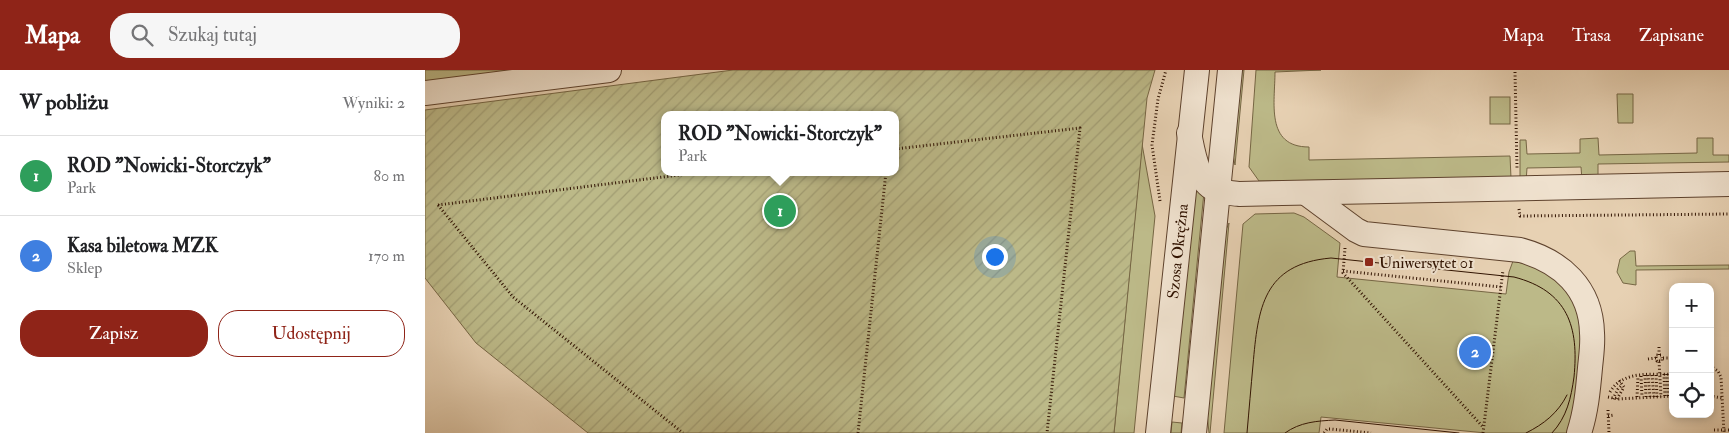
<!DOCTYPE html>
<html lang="pl">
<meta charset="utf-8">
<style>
:root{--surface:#fff;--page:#f6f6f6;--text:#202124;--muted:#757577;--line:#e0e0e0;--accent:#8f2418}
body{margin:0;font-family:"IM FELL Double Pica",serif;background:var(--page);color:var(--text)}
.controls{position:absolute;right:15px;bottom:15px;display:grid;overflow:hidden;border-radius:10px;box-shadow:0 2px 8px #0003}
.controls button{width:45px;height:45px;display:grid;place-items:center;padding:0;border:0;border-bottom:1px solid var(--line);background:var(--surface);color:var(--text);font:25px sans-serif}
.you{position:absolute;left:569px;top:186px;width:18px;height:18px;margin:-12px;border:4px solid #fff;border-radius:50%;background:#1a73e8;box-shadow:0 0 0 8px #1a73e833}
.badge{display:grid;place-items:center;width:32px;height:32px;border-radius:50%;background:var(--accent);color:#fff;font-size:16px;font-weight:700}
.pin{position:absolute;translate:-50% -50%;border:2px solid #fff;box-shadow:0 1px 5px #0006}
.popup{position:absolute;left:236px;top:41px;width:238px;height:65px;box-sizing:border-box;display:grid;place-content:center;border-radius:10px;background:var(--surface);filter:drop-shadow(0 1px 4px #0005);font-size:16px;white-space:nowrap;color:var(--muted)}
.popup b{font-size:19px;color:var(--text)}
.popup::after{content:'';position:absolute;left:50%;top:100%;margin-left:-10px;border:10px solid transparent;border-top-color:var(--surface)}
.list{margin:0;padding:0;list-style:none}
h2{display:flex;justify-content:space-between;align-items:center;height:65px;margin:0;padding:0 20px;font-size:21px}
h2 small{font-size:16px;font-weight:400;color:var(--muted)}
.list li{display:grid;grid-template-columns:32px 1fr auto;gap:15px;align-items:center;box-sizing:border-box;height:80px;padding:0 20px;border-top:1px solid var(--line)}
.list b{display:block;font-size:19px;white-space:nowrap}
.list p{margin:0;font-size:16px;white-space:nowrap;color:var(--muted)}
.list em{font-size:16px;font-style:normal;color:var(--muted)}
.actions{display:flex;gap:10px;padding:15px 20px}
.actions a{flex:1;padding:11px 0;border:1px solid var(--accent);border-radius:20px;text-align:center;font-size:18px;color:var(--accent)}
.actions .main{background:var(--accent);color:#fff}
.icon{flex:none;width:28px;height:28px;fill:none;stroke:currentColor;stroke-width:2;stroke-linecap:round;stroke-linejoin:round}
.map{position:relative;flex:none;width:1304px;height:363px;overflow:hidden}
header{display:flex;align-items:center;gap:30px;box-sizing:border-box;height:70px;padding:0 25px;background:var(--accent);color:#fff}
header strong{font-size:24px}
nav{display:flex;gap:28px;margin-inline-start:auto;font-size:18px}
.search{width:350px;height:45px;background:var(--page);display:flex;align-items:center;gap:12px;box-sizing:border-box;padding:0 18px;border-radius:20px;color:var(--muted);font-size:19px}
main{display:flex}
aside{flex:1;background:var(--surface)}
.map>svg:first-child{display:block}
.green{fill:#bcb988;stroke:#766644}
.garden{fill:url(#garden-furrows);stroke:#766644;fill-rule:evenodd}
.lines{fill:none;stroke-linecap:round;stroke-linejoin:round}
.minor-casing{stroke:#5e422d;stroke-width:26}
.path{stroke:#301200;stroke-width:3;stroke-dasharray:1 2.5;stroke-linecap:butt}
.minor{stroke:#efe1ce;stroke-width:24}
.tram{stroke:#301200;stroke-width:1}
.poi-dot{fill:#8f2418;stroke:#efe1ce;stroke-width:2}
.labels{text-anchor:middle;stroke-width:4;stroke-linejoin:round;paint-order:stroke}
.street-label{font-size:16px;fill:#301200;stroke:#efe1ce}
.poi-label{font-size:16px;fill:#301200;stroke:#efe1ce;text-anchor:start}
</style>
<header>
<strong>Mapa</strong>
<div class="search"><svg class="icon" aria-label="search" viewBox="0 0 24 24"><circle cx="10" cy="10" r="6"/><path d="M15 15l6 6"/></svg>Szukaj tutaj</div>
<nav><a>Mapa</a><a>Trasa</a><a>Zapisane</a></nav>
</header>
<main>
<aside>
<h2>W pobliżu<small>Wyniki: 2</small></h2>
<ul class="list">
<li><span class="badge" style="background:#2e9e5b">1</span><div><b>ROD &quot;Nowicki-Storczyk&quot;</b><p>Park</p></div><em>80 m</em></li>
<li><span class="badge" style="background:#3f7fe0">2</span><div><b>Kasa biletowa MZK</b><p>Sklep</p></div><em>170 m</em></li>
</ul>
<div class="actions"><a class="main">Zapisz</a><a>Udostępnij</a></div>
</aside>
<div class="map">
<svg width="1304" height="363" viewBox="0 0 1304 363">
<defs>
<pattern id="garden-furrows" width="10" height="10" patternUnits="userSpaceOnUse" patternTransform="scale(1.25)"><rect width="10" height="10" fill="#bcb988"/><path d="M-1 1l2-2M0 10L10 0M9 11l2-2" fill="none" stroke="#a29e74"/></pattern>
</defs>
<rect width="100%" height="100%" fill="#e7d1b3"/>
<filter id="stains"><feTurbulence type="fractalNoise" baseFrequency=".004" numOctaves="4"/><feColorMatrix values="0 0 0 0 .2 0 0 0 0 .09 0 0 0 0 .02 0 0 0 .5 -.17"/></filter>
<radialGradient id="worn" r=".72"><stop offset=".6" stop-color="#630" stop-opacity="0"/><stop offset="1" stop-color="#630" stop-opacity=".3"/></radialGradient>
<!-- green -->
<g class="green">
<path d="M0,0H128L0,19Z"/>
<path d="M816,0H819L810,95L808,85Z"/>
<path d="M831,0H896L850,2C850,32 840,77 884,77V90L1085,86L1086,108L834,111L824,97Z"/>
<path d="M1192,24H1208V53H1193Z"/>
<rect x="1065" y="27" width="20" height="27"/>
<path d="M1173,68L1174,85L1272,83V68H1288V85H1304V92L1173,94V110H1157L1156,97L1102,98L1101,112H1095V70H1101L1102,84L1155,83V69Z"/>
<path d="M717,74L730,146L709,363H689Z"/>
<path d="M771,110L779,122L759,328L748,326Z"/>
<path d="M869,143L879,147L915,173L912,207L1081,224L1084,202L1088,191L1110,196L1133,210L1147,227L1160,269L1144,363H1061L896,347L894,363H799L818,154L830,144Z"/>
<path d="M804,153L785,363H784L782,343L800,162Z"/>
<path d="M1205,181H1210L1211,196L1304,195V199L1211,200V215L1198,213L1192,202L1195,189Z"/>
<path d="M747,352L757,353L756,363H746Z"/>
</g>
<!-- garden -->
<path class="garden" d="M308,0H730L722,28L689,363H163L51,273L0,208V40ZM240,45H470V102H240Z"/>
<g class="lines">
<!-- minor casing -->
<g class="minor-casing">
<g id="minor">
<path d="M0,23L184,0"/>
<path d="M764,63C768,82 772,115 794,121C800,123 808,123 814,124L1304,114"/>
<path d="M881,123L931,160L939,164L1095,180C1136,191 1166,218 1167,263C1168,275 1166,287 1165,298C1163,320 1161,342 1154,363"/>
<path d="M733,363L772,0"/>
<path d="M769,363L805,0"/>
</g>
</g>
<!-- path -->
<g class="path">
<path d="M1090,2L1092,98"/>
<path d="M470,79L655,58L622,363"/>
<path d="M735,131L727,75L733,29L741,0"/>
<path d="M13,135L88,227L258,363"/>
<path d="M13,135L278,102"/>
<path d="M1094,139L1095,146L1304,144"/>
<path d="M920,178L918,203L1058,357"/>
<path d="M918,201L1076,217"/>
<path d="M1234,277V285"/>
<path d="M1231,288V285H1236L1237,288"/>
<path d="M1223,289L1231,288L1232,291H1234L1236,327"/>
<path d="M1234,291H1237V288H1246"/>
<path d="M1285,296L1293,301L1296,307L1299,363"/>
<path d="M1239,304L1240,327"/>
<path d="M1242,304L1243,326"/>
<path d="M1246,304L1247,326"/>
<path d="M1220,305L1221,327"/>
<path d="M1223,305L1225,327"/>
<path d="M1227,305L1229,327"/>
<path d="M1231,305L1232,327"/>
<path d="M1216,306L1217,327"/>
<path d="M1185,322C1198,300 1226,305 1248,304"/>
<path d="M1285,326L1297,328"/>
<path d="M1183,327L1193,329L1248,326"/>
<path d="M1212,327L1213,306"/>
<path d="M1188,329L1193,319L1197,315"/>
<path d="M1192,329L1199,317L1194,310"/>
<path d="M1183,340L1184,363"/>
<path d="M1183,346L1189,345"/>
<path d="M1289,360H1304"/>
<path d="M433,363L461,102"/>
<path d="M899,363L902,359H905L946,363"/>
<path d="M1058,363L1078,200"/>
</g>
<!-- minor -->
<use href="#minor" class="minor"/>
<!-- tram -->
<g class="tram">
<path d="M822,363C824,340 826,317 828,295C833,238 838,194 906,188L1089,207C1143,221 1154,257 1149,307C1146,328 1142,347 1127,363"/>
<path d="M860,363C875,352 892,351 910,350L1034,363"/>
<path d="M1101,363C1119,354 1133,343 1142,325"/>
</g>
</g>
<!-- markers -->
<rect class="poi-dot" x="939" y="187" width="10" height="10" rx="2.5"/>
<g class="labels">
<!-- street labels -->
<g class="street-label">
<text transform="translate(752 181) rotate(-84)" y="6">Szosa Okrężna</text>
</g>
<!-- poi labels -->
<g class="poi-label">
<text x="954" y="198">Uniwersytet 01</text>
</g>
</g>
<rect width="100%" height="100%" filter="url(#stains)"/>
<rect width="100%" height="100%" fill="url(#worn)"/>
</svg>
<div class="controls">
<button>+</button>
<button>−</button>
<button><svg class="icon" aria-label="locate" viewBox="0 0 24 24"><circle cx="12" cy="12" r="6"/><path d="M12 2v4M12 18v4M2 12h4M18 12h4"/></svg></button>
</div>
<div class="you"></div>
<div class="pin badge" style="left:355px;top:141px;background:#2e9e5b">1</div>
<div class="popup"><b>ROD &quot;Nowicki-Storczyk&quot;</b>Park</div>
<div class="pin badge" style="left:1050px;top:282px;background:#3f7fe0">2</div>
</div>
</main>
